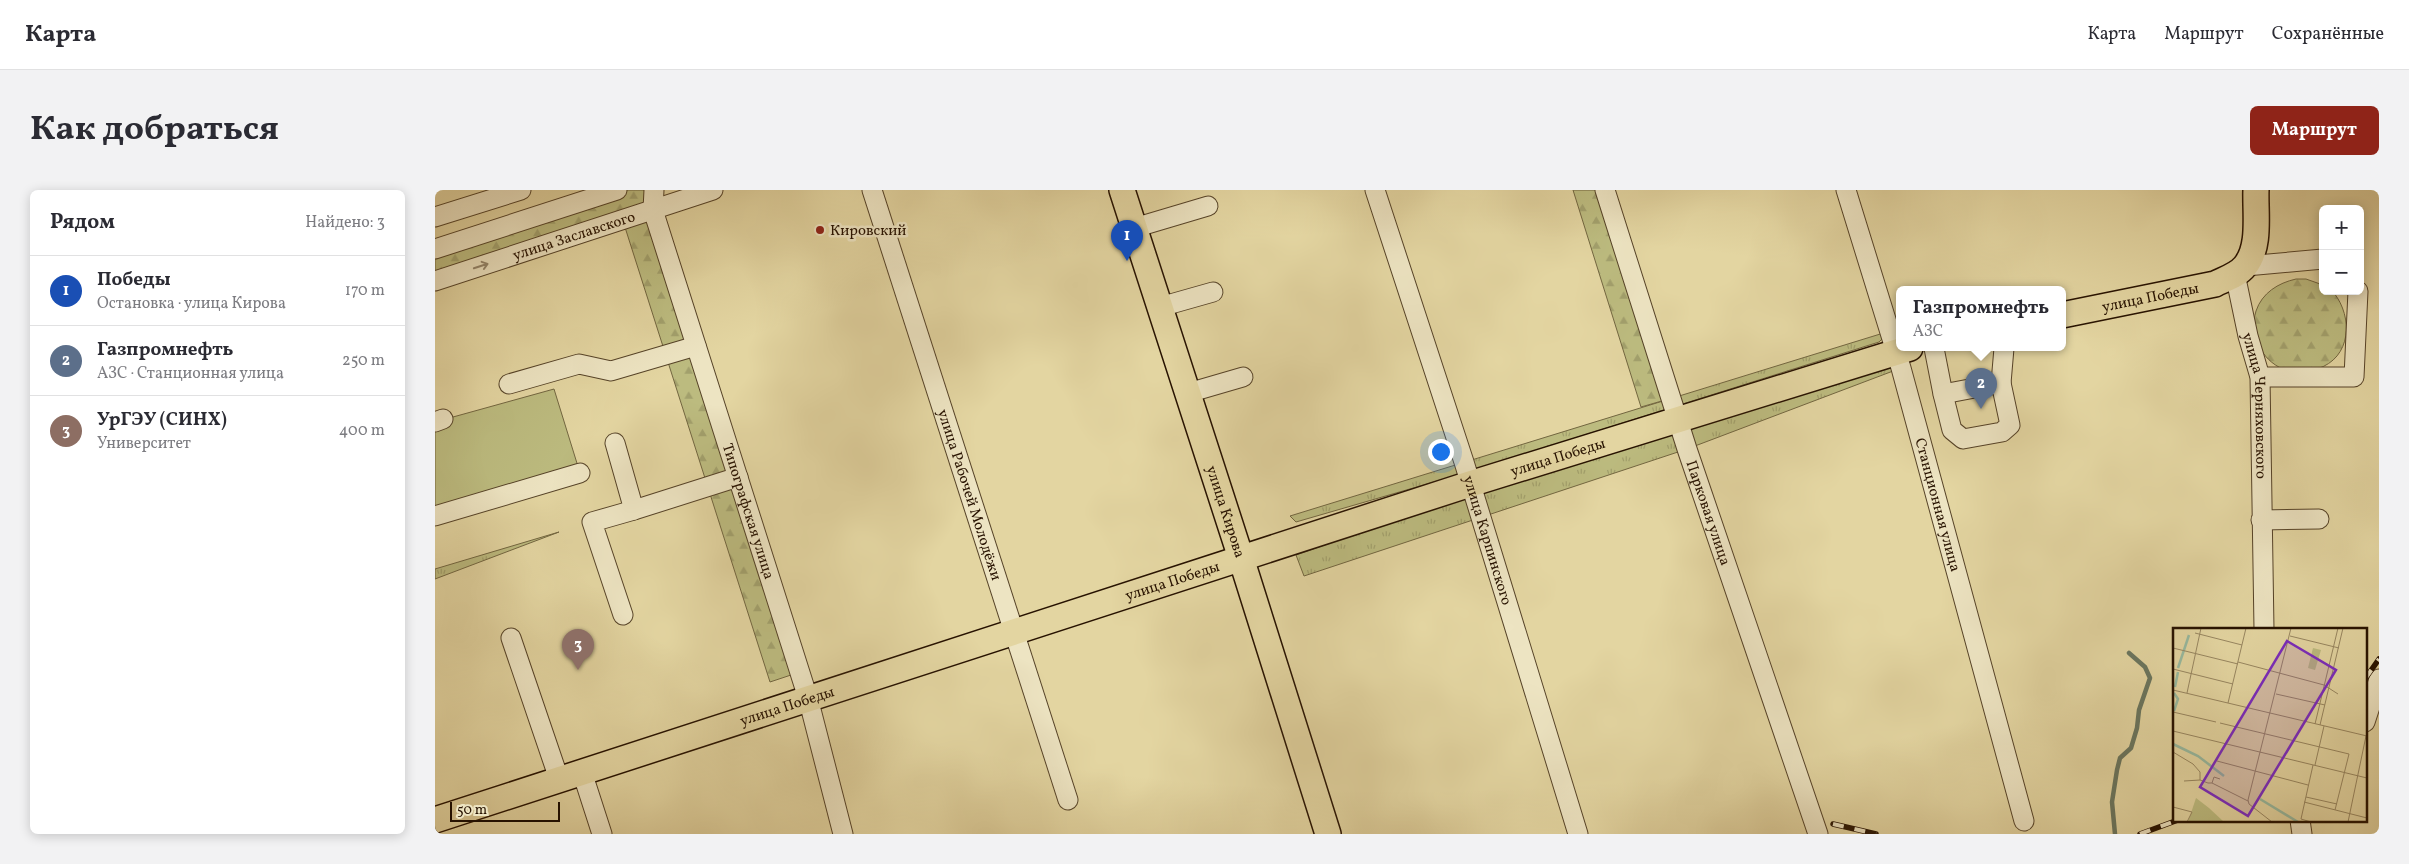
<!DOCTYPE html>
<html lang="ru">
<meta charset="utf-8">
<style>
:root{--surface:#fff;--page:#f2f2f3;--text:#2b2b33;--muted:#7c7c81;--line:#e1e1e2;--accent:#8f2418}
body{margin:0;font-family:Vollkorn,serif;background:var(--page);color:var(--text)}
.controls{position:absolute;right:15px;top:15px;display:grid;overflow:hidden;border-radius:8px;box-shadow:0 2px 12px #0003}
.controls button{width:45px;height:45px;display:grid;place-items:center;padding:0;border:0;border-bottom:1px solid var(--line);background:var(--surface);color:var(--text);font:25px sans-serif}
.scale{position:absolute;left:15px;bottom:12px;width:110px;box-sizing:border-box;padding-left:5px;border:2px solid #271200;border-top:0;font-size:14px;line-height:18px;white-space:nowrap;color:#271200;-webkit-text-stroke:4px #ede4c2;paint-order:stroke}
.you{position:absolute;left:1005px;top:261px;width:18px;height:18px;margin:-12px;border:4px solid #fff;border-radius:50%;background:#1a73e8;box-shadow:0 0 0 8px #1a73e833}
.badge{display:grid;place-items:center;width:32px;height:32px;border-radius:50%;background:var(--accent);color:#fff;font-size:16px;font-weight:700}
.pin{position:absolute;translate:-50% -41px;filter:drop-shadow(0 1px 2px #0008)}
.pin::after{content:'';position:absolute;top:26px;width:18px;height:15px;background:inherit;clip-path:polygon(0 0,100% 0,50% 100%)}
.popup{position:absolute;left:1461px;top:96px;width:170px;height:65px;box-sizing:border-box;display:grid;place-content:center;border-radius:8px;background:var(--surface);filter:drop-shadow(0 1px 4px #0005);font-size:16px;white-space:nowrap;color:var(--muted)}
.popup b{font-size:19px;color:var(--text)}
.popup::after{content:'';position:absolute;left:50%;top:100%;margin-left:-10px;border:10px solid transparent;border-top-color:var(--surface)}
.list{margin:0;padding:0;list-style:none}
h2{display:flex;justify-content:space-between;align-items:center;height:65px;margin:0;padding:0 20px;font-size:21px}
h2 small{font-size:16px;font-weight:400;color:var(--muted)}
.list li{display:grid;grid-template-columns:32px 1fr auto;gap:15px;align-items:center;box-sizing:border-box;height:70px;padding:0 20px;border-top:1px solid var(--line)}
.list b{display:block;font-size:19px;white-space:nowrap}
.list p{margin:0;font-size:16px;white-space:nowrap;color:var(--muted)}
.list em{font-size:16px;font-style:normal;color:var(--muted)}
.map{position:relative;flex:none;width:1944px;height:644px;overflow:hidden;border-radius:8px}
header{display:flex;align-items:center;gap:30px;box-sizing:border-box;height:70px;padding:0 25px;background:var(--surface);border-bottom:1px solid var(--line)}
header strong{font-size:24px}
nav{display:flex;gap:28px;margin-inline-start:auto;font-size:18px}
.intro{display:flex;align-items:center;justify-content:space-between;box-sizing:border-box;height:120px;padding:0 30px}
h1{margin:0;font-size:35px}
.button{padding:12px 22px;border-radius:8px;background:var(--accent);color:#fff;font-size:18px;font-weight:700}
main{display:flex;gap:30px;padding:0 30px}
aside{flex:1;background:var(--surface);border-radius:8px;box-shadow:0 2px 12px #0003}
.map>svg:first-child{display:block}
.grass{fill:url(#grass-tufts);stroke:#726640}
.forest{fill:url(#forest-firs);stroke:#726640}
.green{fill:#bcbb7f;stroke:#726640}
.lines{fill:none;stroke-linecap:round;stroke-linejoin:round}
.stream{stroke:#6a765f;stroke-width:4.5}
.minor-casing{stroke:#564328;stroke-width:21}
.major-casing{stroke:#271200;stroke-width:28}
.minor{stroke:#ede4c2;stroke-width:19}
.major{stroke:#e3d5a1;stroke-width:25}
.rail-casing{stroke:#271200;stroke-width:5.5}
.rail{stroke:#ede4c2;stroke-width:4;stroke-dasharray:11;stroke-linecap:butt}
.oneway{stroke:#94866b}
.poi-dot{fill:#8f2418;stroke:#ede4c2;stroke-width:2}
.labels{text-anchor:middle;stroke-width:5;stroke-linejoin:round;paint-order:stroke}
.poi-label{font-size:15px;fill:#271200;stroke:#ede4c2;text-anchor:start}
.street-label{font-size:15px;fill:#271200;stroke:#ede4c2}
.inset-river{fill:none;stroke:#97b99f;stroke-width:2.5}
.inset-road{fill:none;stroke:#988761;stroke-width:1}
.view{fill:#7b2cbf;fill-opacity:0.15;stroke:#7b2cbf;stroke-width:2.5}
.inset-edge{fill:none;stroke:#271200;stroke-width:2.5}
</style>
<header>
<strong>Карта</strong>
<nav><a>Карта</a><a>Маршрут</a><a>Сохранённые</a></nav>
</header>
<div class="intro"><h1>Как добраться</h1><a class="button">Маршрут</a></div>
<main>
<aside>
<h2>Рядом<small>Найдено: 3</small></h2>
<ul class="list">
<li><span class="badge" style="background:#1a4fb4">1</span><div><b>Победы</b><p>Остановка · улица Кирова</p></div><em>170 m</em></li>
<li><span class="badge" style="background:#5c6f8a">2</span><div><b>Газпромнефть</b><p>АЗС · Станционная улица</p></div><em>250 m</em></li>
<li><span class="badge" style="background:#8d6e63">3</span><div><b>УрГЭУ (СИНХ)</b><p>Университет</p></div><em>400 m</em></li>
</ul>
</aside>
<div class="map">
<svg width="1944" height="644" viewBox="0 0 1944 644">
<defs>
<pattern id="grass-tufts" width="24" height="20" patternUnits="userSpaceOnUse" patternTransform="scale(1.25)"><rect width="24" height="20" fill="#bcbb7f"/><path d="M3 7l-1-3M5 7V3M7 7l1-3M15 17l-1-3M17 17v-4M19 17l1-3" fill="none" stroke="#a2a06c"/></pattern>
<pattern id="forest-firs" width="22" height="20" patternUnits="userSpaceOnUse" patternTransform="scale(1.25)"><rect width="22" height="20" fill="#bcbb7f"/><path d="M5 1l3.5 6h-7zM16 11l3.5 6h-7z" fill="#a2a06c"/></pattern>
</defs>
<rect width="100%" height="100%" fill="#e3d5a1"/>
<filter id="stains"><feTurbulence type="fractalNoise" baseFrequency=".004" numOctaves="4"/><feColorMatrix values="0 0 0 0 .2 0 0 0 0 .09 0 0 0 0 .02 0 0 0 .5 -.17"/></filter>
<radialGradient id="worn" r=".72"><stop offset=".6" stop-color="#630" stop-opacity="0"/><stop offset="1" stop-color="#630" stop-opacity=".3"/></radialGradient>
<!-- grass -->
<g class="grass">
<path d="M1455,141L1444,152L1023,285L861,332L855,326Z"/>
<path d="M1464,170L1466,178L1252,259L869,386L861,365L1009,313Z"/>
<path d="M124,342L0,389V379Z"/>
</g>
<!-- forest -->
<g class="forest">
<path d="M182,0H212L365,482L335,492L188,31L0,91V59Z"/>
<path d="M1138,0H1170L1237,208L1206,217Z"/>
<path d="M1861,89H1871L1888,95V101L1899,103C1918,127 1917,168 1882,179C1878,181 1872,180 1867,180C1861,180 1853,181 1848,179C1826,170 1814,144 1821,121C1827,103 1843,93 1861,89Z"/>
</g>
<!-- green -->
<path class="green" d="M119,199L145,283L0,326V232Z"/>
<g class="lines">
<!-- stream -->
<path class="stream" d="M1680,644L1677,612L1682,580L1685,568L1696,558L1702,538L1704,520L1715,488L1710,477L1694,463"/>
<!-- minor casing -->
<g class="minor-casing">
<g id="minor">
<path id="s1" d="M219,0L218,20L373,508L408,644"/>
<path id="s2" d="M437,0L633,610"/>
<path id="s3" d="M940,0L1029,272L1143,644"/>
<path id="s4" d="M1170,0L1252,259L1383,644"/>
<path id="s5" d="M1411,0L1466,178L1589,631"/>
<path d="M0,27L86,0"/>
<path d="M699,38L773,16"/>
<path d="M0,59L182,0"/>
<path d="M1811,76L1888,69"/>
<path id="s6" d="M1800,84L1813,146L1825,187L1829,439"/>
<path id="s7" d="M0,91L278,0"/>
<path d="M725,117L778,102"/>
<path d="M1499,158L1508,204L1566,193L1569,158"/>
<path d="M1825,187H1919L1923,101"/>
<path d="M74,194L144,174L176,181L261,156"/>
<path d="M753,203L808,187"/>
<path d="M1508,204L1517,240L1528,249L1567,242L1575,235L1566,193"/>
<path d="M0,232L8,229"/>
<path d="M180,253L199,320L303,287"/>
<path d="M0,326L145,283"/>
<path d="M1826,330L1884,329"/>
<path d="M188,425L157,332L199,320"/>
<path d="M76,448L124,589"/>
<path d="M1930,532L1944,489"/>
<path d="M147,582L167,644"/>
<path d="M1865,630L1867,644"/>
</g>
</g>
<!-- major casing -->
<g class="major-casing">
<g id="major">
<path id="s8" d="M687,0L806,368L893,644"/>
<path id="s9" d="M1627,125L1780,94C1790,89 1803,85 1810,76C1826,57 1820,23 1821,0"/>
<path id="s10" d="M0,630L1035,294L1475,158"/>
</g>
</g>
<!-- minor -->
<use href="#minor" class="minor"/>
<!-- major -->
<use href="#major" class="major"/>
<!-- rail casing -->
<g class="rail-casing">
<g id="rail">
<path d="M1930,489L1944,469"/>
<path d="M1398,634L1441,644"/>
<path d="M1705,644L1743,630"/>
</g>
</g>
<!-- rail -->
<use href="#rail" class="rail"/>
</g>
<!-- one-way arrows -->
<defs><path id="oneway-shaft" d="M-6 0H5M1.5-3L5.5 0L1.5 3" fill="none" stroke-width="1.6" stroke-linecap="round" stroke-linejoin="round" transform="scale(1.25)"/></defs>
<use class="oneway" href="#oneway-shaft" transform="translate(46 76) rotate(-18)"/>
<!-- markers -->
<circle class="poi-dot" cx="385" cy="40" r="5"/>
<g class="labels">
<!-- poi labels -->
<g class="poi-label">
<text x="395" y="45">Кировский</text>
</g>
<!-- street labels -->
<g class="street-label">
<text dy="5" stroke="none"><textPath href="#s7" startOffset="146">улица Заславского</textPath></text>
<text dy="5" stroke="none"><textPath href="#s9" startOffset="90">улица Победы</textPath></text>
<text dy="5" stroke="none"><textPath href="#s6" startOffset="134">улица Черняховского</textPath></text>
<text dy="5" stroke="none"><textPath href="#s10" startOffset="1180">улица Победы</textPath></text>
<text dy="5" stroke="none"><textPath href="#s2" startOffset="320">улица Рабочей Молодёжи</textPath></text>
<text dy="5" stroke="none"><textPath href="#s5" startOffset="328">Станционная улица</textPath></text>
<text dy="5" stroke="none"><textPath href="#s1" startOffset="336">Типографская улица</textPath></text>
<text dy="5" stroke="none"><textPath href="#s8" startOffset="338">улица Кирова</textPath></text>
<text dy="5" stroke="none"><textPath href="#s4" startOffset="339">Парковая улица</textPath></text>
<text dy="5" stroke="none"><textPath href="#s3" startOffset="368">улица Карпинского</textPath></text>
<text dy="5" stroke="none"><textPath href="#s10" startOffset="775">улица Победы</textPath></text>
<text dy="5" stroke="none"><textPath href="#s10" startOffset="370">улица Победы</textPath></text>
</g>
</g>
<!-- overview -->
<g transform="translate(1738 438)">
<rect width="194" height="194" fill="#e3d5a1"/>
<path d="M23,170L36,180L51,194H15Z" fill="#bcbb7f"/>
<path d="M140,20L148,22L142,42L135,40Z" fill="#bcbb7f"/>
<path class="inset-river" d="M5,40L16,7M2,59L5,44M1,83L5,71L1,65M0,116L25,128L51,148M87,171L125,194"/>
<path class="inset-road" d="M22,5L69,17M117,8L166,20M0,20L65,36M65,34L151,57L165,66M0,41L60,56M0,62L194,108M14,65L28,0M103,66L152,77M55,75L73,0M0,84L43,94M47,95L176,126L162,182M142,96L165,0M147,97L170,0M0,103L194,150M0,124L20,136L27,144V152M44,133L135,157M142,137L151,98M11,153L27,152L35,155H39L41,149L47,151M39,155L75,173M133,169L164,176M131,174L194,190M0,179L19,184L14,194M99,194L76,176L75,172L118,0M138,194L128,191L140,137M175,194L193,108"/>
<path class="view" d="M114,13L163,42L75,188L27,159Z"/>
<rect width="194" height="194" class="inset-edge"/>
</g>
<rect width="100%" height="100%" filter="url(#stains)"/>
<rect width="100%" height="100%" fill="url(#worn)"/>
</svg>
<div class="controls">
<button>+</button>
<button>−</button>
</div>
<div class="scale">50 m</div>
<div class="you"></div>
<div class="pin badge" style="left:692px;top:71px;background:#1a4fb4">1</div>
<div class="pin badge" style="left:1546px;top:219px;background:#5c6f8a">2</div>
<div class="popup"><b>Газпромнефть</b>АЗС</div>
<div class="pin badge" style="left:143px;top:480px;background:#8d6e63">3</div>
</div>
</main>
